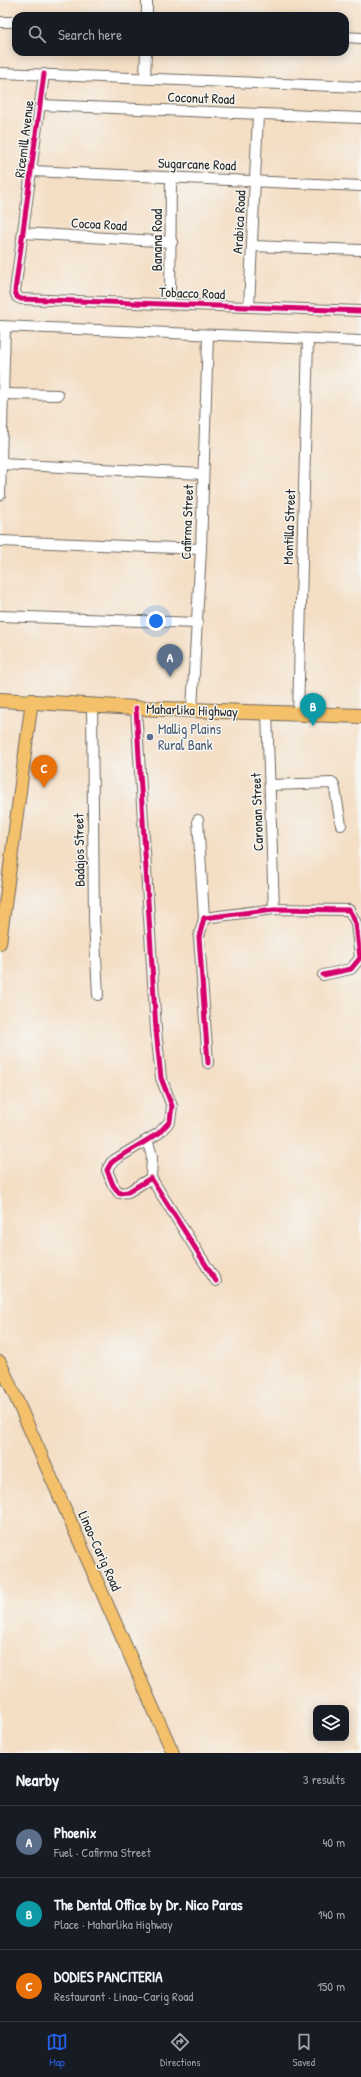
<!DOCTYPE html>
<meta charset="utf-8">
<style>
:root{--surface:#171b24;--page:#242831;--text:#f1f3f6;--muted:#9ea1a6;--line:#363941;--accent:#2563eb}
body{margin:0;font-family:"Patrick Hand",sans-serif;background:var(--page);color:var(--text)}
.controls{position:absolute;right:12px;bottom:12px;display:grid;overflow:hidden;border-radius:8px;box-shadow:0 2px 10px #0003}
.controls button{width:36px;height:36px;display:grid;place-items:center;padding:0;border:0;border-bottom:1px solid var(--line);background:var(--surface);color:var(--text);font:20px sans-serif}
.you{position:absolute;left:156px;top:621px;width:14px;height:14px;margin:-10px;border:3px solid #fff;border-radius:50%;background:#1a73e8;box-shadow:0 0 0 6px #1a73e833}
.badge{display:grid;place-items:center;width:26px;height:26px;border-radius:50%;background:var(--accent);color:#fff;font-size:13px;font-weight:700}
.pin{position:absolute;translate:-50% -33px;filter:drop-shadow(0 1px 2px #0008)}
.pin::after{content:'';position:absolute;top:21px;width:14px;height:12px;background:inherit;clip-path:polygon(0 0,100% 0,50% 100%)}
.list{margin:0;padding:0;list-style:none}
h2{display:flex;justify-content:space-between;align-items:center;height:52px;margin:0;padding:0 16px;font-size:17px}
h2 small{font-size:13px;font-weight:400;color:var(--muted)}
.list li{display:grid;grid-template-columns:26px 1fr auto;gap:12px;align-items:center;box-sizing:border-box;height:72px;padding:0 16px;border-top:1px solid var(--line)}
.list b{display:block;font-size:15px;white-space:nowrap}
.list p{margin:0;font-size:13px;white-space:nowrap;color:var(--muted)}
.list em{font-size:13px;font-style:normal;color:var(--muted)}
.icon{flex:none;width:22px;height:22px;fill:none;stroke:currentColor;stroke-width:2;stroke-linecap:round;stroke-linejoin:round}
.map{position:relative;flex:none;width:361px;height:1753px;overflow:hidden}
.search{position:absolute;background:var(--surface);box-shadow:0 2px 10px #0003;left:12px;right:12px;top:12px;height:44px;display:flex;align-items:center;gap:10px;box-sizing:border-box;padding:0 14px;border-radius:12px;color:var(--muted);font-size:15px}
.sheet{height:268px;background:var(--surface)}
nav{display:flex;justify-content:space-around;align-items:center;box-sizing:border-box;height:56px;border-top:1px solid var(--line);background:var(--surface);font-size:11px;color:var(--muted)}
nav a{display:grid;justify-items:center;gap:2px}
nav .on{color:var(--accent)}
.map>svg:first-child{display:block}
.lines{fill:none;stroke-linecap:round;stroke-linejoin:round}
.minor-casing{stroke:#716a61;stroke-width:12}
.major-casing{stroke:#716a61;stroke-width:14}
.highway-casing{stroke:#716a61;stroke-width:16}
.minor{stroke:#fff;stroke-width:10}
.major{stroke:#f4c16a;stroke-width:12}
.highway{stroke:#f4c16a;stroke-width:14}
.cycleway-casing{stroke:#f6f6f2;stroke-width:8}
.cycleway{stroke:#d6006c;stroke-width:5}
.service-dot{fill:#5c6f8a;stroke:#f6f6f2;stroke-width:1.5}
.labels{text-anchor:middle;stroke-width:3;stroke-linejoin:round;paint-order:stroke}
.street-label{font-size:14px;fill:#2b2b2b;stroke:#f6f6f2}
.service-label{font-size:14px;fill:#4e5e75;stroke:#f6f6f2;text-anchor:start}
</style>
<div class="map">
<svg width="361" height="1753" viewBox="0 0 361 1753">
<rect width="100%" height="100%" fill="#f6f6f2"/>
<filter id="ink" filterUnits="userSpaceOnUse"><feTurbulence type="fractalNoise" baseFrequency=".025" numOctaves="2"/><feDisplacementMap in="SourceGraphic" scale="8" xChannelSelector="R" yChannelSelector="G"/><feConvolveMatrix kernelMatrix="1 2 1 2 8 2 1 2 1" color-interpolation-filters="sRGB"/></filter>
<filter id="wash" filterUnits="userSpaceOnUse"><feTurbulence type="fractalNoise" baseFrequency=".012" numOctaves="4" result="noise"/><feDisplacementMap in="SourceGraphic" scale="16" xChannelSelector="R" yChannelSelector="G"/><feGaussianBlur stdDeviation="0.9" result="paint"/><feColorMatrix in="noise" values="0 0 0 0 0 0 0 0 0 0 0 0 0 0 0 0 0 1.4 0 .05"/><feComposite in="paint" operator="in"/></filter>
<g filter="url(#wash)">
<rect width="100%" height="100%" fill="#f4dec4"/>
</g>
<g filter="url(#ink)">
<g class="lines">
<!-- minor casing -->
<g class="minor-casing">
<g id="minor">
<path d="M147,0V16"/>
<path d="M0,22H16"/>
<path d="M345,37L361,38"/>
<path d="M0,73L361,87"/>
<path d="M44,74L15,291L17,297L21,299L361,311"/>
<path d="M145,78L146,52"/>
<path d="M40,105L361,118"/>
<path d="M32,171L361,186"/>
<path d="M24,233L172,242"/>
<path d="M252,246L361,250"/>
<path d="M170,304L171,177"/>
<path d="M249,307L258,115"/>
<path d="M0,326L361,341"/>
<path d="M4,394L58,395"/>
<path d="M1,464L202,474"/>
<path d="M0,495L5,327"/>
<path d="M0,541L201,549"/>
<path d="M0,616L197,623"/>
<path d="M92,704L94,920L98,995"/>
<path d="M136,708L156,1030L161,1078L172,1106L170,1121L159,1133L116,1159L111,1163L107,1170L113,1185L119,1193L128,1192L151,1178L216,1281"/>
<path d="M192,709L201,549L208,336"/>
<path d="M267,713L274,909"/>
<path d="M298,715L308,339"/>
<path d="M270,785L333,783L335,789L341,825"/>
<path d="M198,820L204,918"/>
<path d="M208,1063L199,937L204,918L274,909L349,910L356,923L360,958L351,969L323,975"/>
<path d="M147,1140L152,1156L151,1178"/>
</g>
</g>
<!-- major casing -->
<g class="major-casing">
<g id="major">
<path d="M0,943L32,700"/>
<path d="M0,1362L173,1753"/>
</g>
</g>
<!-- highway casing -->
<g class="highway-casing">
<path id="highway" d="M0,700L136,708L361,716"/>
</g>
<!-- minor -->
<use href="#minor" class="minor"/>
<!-- major -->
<use href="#major" class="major"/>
<!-- highway -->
<use href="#highway" class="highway"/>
<!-- cycleway casing -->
<g class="cycleway-casing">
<g id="cycleway">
<path d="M44,74L15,291L17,297L21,299L361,311"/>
<path d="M136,708L156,1030L161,1078L172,1106L170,1121L159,1133L116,1159L111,1163L107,1170L113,1185L119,1193L128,1192L151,1178L216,1281"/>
<path d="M208,1063L199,937L204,918L274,909L349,910L356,923L360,958L351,969L323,975"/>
</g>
</g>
<!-- cycleway -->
<use href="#cycleway" class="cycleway"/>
</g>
</g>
<!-- markers -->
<circle class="service-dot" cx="150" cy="737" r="4"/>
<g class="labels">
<!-- street labels -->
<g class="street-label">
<text transform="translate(201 98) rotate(2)" y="5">Coconut Road</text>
<text transform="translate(24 139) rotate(-83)" y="5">Ricemill Avenue</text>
<text transform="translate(197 164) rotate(2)" y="5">Sugarcane Road</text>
<text transform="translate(239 222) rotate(-87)" y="5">Arabica Road</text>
<text transform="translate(99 224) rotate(3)" y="5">Cocoa Road</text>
<text transform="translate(157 240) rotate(-90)" y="5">Banana Road</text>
<text transform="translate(192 293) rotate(2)" y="5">Tobacco Road</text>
<text transform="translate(187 522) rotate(-88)" y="5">Cafirma Street</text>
<text transform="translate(289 527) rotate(-88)" y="5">Montilla Street</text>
<text transform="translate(192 710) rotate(2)" y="5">Maharlika Highway</text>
<text transform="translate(257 812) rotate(-92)" y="5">Caronan Street</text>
<text transform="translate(79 850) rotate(-91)" y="5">Badajos Street</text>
<text transform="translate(100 1551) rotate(66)" y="5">Linao-Carig Road</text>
</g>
<!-- service labels -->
<g class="service-label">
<text x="158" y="734">Mallig Plains<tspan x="158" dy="16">Rural Bank</tspan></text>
</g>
</g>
</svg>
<div class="controls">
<button><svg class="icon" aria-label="layers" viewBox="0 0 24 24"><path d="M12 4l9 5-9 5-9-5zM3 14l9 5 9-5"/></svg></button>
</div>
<div class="you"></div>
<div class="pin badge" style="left:170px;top:677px;background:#5c6f8a">A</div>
<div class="pin badge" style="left:313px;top:726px;background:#0f9aa8">B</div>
<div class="pin badge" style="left:44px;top:788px;background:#e8710a">C</div>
<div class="search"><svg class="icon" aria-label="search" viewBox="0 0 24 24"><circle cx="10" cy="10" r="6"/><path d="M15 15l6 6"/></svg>Search here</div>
</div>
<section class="sheet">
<h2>Nearby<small>3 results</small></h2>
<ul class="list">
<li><span class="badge" style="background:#5c6f8a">A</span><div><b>Phoenix</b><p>Fuel · Cafirma Street</p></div><em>40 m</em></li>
<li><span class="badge" style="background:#0f9aa8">B</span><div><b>The Dental Office by Dr. Nico Paras</b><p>Place · Maharlika Highway</p></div><em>140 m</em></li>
<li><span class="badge" style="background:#e8710a">C</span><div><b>DODIES PANCITERIA</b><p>Restaurant · Linao-Carig Road</p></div><em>150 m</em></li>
</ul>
</section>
<nav>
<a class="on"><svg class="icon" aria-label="map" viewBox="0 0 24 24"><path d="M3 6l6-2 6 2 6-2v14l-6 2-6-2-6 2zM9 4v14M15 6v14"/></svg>Map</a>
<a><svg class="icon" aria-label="directions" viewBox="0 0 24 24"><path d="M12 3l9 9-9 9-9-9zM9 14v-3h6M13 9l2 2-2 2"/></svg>Directions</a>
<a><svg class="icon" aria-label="saved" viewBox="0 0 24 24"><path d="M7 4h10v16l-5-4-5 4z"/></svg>Saved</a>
</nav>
